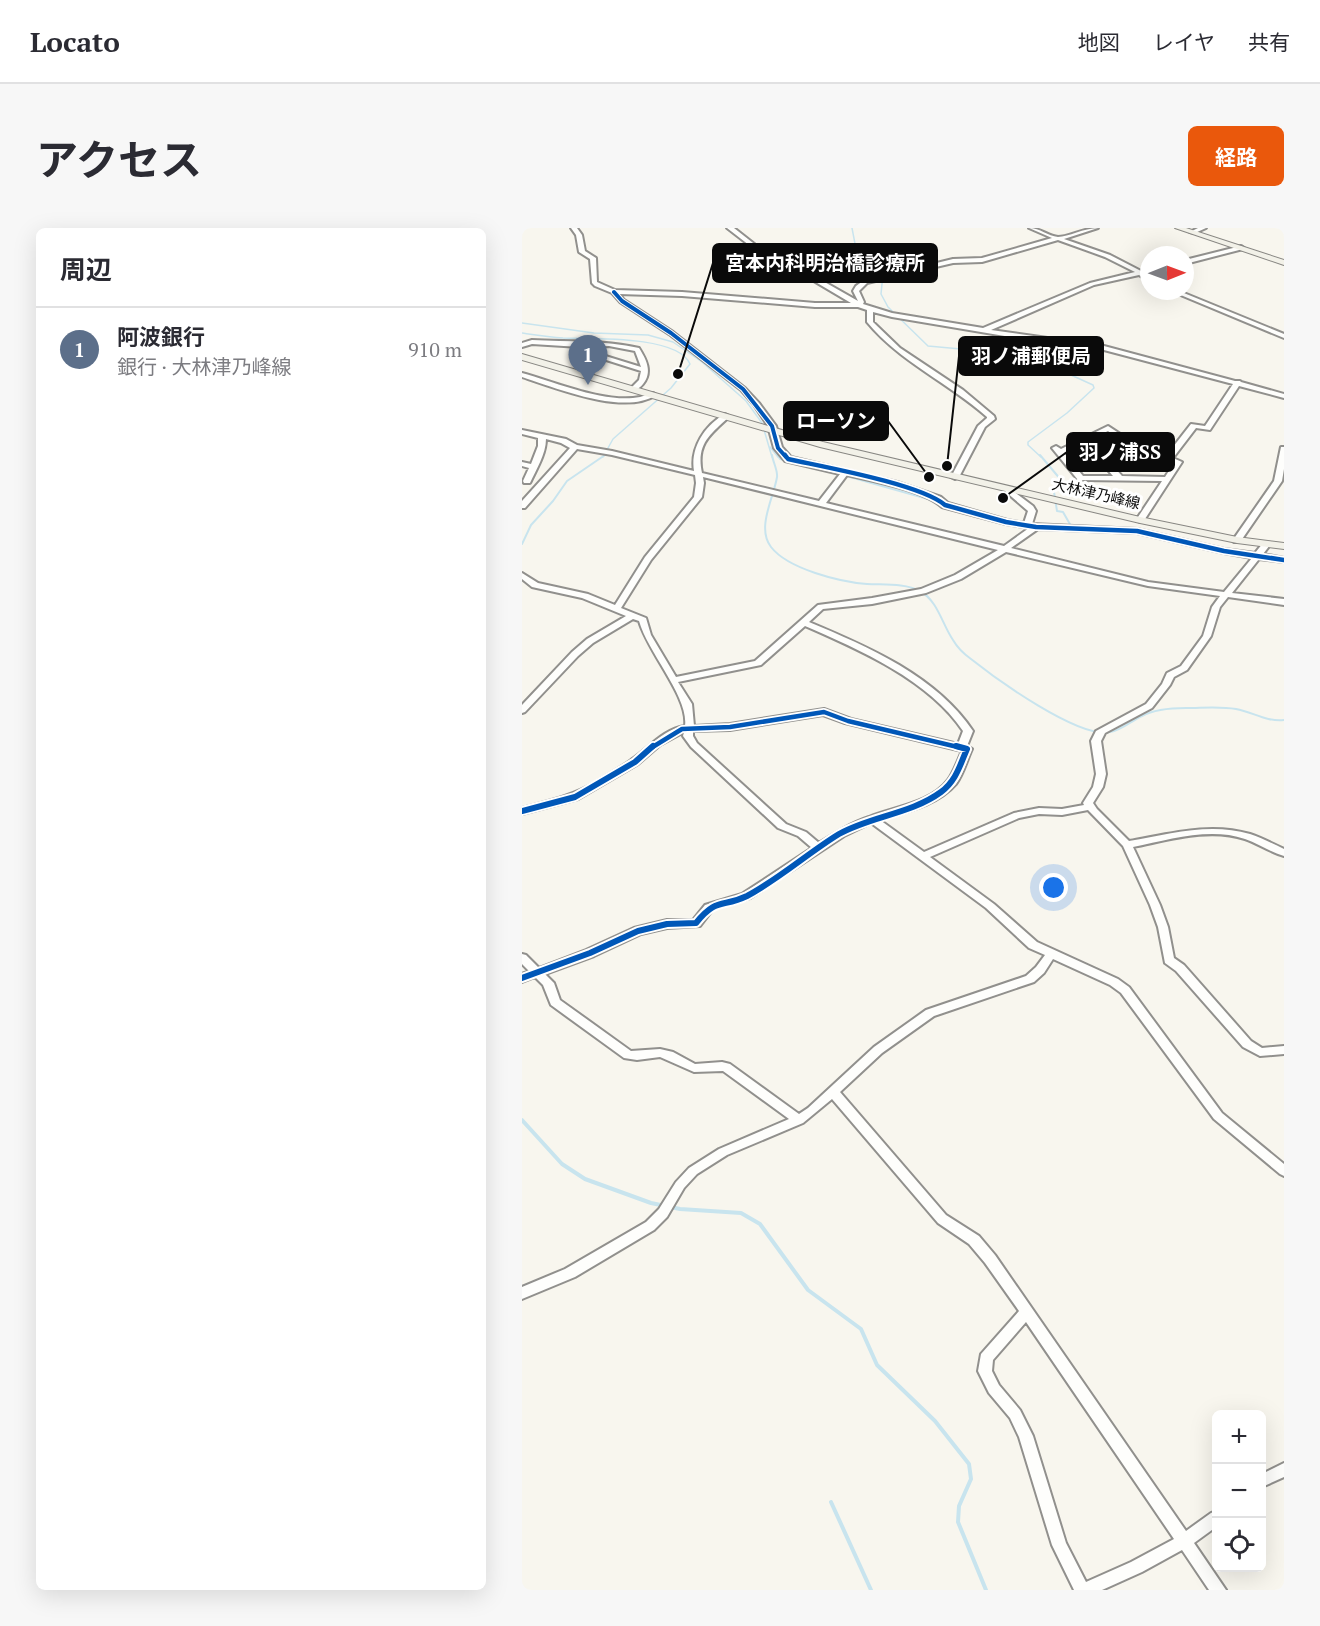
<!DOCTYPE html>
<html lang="ja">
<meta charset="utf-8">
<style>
:root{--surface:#fff;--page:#f7f7f7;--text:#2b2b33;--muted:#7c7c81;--line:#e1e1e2;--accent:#ea580c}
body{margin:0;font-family:"PT Serif","Noto Sans JP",serif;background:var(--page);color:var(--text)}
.controls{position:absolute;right:18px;bottom:18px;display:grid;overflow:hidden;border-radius:9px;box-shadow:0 6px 24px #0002}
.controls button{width:54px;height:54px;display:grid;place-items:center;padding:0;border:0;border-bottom:2px solid var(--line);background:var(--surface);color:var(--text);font:30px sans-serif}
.compass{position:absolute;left:618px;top:18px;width:54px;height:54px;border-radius:50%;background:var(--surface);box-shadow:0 6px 24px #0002;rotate:89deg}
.you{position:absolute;left:532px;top:660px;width:21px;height:21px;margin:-15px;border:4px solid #fff;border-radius:50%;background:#1a73e8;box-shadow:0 0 0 9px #1a73e833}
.badge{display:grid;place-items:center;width:39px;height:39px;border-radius:50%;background:var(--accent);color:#fff;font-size:20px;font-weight:700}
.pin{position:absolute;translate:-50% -50px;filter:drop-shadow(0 2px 3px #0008)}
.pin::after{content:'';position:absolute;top:32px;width:21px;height:18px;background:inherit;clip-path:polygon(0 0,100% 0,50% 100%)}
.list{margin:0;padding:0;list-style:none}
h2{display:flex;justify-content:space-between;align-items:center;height:78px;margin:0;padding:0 24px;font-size:26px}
h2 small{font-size:20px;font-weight:400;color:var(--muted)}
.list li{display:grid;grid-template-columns:39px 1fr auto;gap:18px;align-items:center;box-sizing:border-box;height:84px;padding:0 24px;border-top:2px solid var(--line)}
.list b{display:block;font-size:22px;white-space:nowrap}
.list p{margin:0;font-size:20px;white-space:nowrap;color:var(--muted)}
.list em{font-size:20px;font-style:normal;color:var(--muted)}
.icon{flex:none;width:33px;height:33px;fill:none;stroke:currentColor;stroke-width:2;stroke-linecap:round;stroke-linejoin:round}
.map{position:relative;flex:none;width:762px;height:1362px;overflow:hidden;border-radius:9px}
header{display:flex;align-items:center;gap:36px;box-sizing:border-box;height:84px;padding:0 30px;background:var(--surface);border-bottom:2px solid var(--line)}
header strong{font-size:28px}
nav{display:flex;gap:33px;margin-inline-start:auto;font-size:21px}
.intro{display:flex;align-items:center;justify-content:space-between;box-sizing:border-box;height:144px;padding:0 36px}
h1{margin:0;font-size:42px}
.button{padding:15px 27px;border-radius:9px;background:var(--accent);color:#fff;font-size:21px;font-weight:700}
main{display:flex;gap:36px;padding:0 36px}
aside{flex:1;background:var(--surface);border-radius:9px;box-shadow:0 6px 24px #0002}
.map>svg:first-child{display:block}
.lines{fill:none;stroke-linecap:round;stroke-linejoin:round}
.stream-far2{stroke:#c8e4ee;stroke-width:1.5}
.stream-far1{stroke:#c8e4ee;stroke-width:2}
.stream{stroke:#c8e4ee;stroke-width:4}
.minor-casing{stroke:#91908d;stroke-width:4}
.secondary-casing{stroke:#888783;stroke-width:2}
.minor{fill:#fefefc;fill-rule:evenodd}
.secondary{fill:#f2f1e8;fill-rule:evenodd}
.cycleway-far2-casing{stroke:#fff;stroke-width:6}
.cycleway-far1-casing{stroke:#fff;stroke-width:8}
.cycleway-casing{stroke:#fff;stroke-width:10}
.cycleway-far2{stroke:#0057b8;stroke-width:4}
.cycleway-far1{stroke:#0057b8;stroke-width:4.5}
.cycleway{stroke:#0057b8;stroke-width:6}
.labels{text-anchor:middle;stroke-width:6;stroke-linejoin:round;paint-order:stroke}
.far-street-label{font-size:15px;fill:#0a0a0a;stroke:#fff}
.leader{fill:none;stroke:#0a0a0a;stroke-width:2}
.callout-dot{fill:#0a0a0a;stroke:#fff;stroke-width:2}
.callout{fill:#0a0a0a;stroke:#0a0a0a;stroke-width:2}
.callout-label{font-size:20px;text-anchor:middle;font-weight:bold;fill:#fff}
</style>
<header>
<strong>Locato</strong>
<nav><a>地図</a><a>レイヤ</a><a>共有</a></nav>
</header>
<div class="intro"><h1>アクセス</h1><a class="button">経路</a></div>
<main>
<aside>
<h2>周辺<small></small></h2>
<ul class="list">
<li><span class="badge" style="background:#5c6f8a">1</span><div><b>阿波銀行</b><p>銀行 · 大林津乃峰線</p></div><em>910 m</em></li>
</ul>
</aside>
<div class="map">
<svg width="762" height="1362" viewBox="0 0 762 1362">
<rect width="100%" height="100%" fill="#f8f6ee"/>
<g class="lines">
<!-- stream-far2 -->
<g class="stream-far2">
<path d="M330,0L335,26L361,46L359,66L366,79L406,118L505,127L571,157L572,160L545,185L506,214V217L519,229"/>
<path d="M0,95L72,105L126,107L151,114L180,134L224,173L240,195L250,229"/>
<path d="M0,105C14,107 27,109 41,110C68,111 156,107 168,136L149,160L91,211L81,229"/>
<path d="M248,219L256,229"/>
</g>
<!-- stream-far1 -->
<g class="stream-far1">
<path d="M250,227C251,234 256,243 255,249C252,269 234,300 249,319C266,341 318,354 345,356C362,357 383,355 398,363C416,373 420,396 431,412C435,419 442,426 449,431C474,451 557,511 588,504C600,502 609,493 620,488C633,481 649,480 664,480C680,480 698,478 714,481C731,484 744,494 762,492"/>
<path d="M255,227L258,231L295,240"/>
<path d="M518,227L539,252L532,264L535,283L541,284L549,298"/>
<path d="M321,247L413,273"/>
<path d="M425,275L459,285"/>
<path d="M498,294L521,297"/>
<path d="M558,298L605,301"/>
<path d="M614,301L710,322"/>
<path d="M0,316L9,297L31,273L45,253L83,227"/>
</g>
<!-- stream -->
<g class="stream">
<path d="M0,892L40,936L63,951L129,975L158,981L219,985L238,996L286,1062L339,1101L355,1137L413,1193L447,1236L449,1251L437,1278L436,1294L464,1362"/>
<path d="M309,1274L349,1362"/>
</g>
<!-- minor casing -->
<g class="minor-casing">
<g id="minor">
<path d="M49,0H55L60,7L63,23L74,30L75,54L93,62L160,64L293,75H329L258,33L236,24L205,0H212L240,22L262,31L336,73L331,63L334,58L341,53L431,31L460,30L530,10L507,0C518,0 526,8 536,9C546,9 562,0 576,0L542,11L588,27L619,43L627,41V45L623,46L627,48V53L617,47L572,57L469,102L582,118L713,153H718L719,154L762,166V170L717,158L688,202L674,200L651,230L660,234L621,294H618L614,292L640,253L556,252L530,220L534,218L539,221L586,198L624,223L644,228L669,196L683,198L711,156L582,122L518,114L370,89L351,84V94L378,120L441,162L472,188L473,191L463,199L437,249L433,251L429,249L456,198L465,190V189C427,155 378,134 345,94V82L336,79H293L160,68L97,66L102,72L151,104L223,160L237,175L254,198L260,219L269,229L375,254L419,269L426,275L485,292L502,295L506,283L484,264L483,262L487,260L511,278L514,283L510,296L615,301L702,321L733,325L741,315H744L748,317L741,326L762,330V334L737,331L710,365L762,371V377L706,369L698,379L689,408L665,442L652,449L648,457L630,480L583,505L579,513L584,546L581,559L571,575L575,581L607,613C647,606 688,594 728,606C740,610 751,616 762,621V628C748,624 737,616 723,611C687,599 647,612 611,619L638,677L646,699L652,730L662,737L729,813L740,820L762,818V826L738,828L721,819L654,743L643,735L636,699L628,677L601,618L566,582L540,587L517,586L497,590L408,629L472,676L515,714L596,751L607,759L700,885L762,936V948L758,946L692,891L599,765L588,757L531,731L522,745L512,754L412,788L360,825L318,864L424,987L457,1008L473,1027L664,1303L689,1285L694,1283V1299L672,1315L704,1362H687L660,1322L620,1344L580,1362H552L530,1317L497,1209L488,1190L467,1165L456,1143L459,1126L497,1083L463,1035L447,1016L416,995L310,871L281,895L205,927L175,946L162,960L145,989L132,1002L53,1049L0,1071V1059L43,1041L124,994L137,981L154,954L167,940L197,921L267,891L201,843L172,844L138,829L115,832L102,830L29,777L21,757L13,749L0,754V746L7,743L0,736V726L4,727L17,740L64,722L112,700L145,692H171L183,677L220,666L290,620L276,608L256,600L169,519L161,508L162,504L138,517L116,536L56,571L0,586V580C26,573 50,568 74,554C85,547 98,540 109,532C126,521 141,501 163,498C167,469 126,425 117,393L111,391L71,415L56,428L3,484L0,485V477L50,424L65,411L104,388L60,370L10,359L0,351V345L16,355L66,366L93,377L123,329L172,269L174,255L173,247L90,227L55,221L3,280H0V273L48,220L39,215L24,211C24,226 14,242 8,255H2L1,253L7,240L0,238V234L9,236L16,218V210L0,206V202L44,211L55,217L90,223L172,243C168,220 183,197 203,186L207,188L206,190C187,207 174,217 180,245L297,273L318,246L263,233L252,220L246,198L232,177L219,162L147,106L98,74L90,65L73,58L70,55L68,31L57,24L54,7ZM536,12L583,29L613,44L568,55L461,100L370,85L341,76L342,74L337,63L345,55L431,35L460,34ZM586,203L618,227L652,235L643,249L600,248L567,212ZM562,215L591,248H561L542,225ZM325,247C350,253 401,262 420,279L484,296L507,300L482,318L304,275ZM181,249L476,322L433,347L399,361L350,370L296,377L233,433L154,449L129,407L124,390L99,380L129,332L180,269L182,255ZM516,301L615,305L702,325L730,330L702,364L626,354L489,320ZM484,324L626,358L698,368L690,379L681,408L659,438L645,445L640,456L624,476L574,503L569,513L574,546L571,559L561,575L562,577L540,581L517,580L492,585L402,624L358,592C384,584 416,577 434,556C441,547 445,532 450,521L445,518L451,503C414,448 347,419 287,394L301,381L350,376L404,365L439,351ZM283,398C338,422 407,452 441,503L436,516L329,491L302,481L208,496L172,498L170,476L156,454L239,437ZM301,487L323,495L440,523C436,532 432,544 426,552C409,575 372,579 347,589C329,595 313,605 297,615L284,604L264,596L175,515L171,508V503L208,502ZM349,595L464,680L507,720L523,727L514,739L504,748L404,782L352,819L286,880L277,886L208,836L200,834L173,836L151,824L138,821L109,823L38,772L32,755L23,746L72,728L119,706L145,700L178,698L191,681L228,670L322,608ZM504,1094L652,1311L609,1334L564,1354L544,1315L511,1208L498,1182L477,1157L470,1143L471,1132Z"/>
<path d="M676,0H684L673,5L668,4Z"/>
<path d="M719,18L722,20L721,21L663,36V32Z"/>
<path d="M649,63H657L762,106V110Z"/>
<path d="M10,112C46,114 82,112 117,120C124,131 131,144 121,156C117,161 114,162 109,162V160L117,152L119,143L59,124L58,119L10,116L0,119V115ZM87,118L113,123L119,139L64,122L65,119Z"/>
<path d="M0,145C33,154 84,176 118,169C122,168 127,166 131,165L134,167C102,188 34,160 0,149Z"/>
<path d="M759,219H762V241L760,253L718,314H712L711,312L752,253Z"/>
<path d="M762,1235V1249L740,1259V1246Z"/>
</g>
</g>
<!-- secondary casing -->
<g class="secondary-casing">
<g id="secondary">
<path d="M653,0H664L762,32V37Z"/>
<path d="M0,126L301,214L618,289L715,309L762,315V321L715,315L618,295L298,219L0,132Z"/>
</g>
</g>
<!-- minor -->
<use href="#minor" class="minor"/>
<!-- secondary -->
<use href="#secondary" class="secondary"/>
<!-- cycleway-far2 casing -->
<g class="cycleway-far2-casing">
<path id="cycleway-far2" d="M92,64L100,73L149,105L221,161L250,198L256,220L264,229"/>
</g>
<!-- cycleway-far1 casing -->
<g class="cycleway-far1-casing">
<g id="cycleway-far1">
<path d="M263,227L266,231C302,239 398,256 423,277L484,294L514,299L615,303L702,323L762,332"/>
<path d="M129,520L160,501L208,499L302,484L326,493L440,520"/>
</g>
</g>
<!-- cycleway casing -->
<g class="cycleway-casing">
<g id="cycleway">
<path d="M0,583L53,569L113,534L131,518"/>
<path d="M0,750L68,725L116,703L145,696L174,695C195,669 200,680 225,668C257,651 286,625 317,606C349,588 389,586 419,564C434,553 438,537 445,521L434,518"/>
</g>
</g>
<!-- cycleway-far2 -->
<use href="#cycleway-far2" class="cycleway-far2"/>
<!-- cycleway-far1 -->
<use href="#cycleway-far1" class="cycleway-far1"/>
<!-- cycleway -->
<use href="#cycleway" class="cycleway"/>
</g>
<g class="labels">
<!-- far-street labels -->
<g class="far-street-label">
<text transform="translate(574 266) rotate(13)" y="5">大林津乃峰線</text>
</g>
</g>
<!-- callouts -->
<path class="leader" d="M156 146L191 35M425 238L437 128M407 249L366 193M481 270L545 224"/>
<g class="callout-dot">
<circle cx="156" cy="146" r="6"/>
<circle cx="425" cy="238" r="6"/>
<circle cx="407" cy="249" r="6"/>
<circle cx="481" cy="270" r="6"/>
</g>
<g class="callout">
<rect x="191" y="16" width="224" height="38" rx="6"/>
<rect x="437" y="109" width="144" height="38" rx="6"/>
<rect x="262" y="174" width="104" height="38" rx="6"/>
<rect x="545" y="205" width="107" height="38" rx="6"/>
</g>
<g class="callout-label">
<text x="303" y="42">宮本内科明治橋診療所</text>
<text x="509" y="135">羽ノ浦郵便局</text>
<text x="314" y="200">ローソン</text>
<text x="598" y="231">羽ノ浦SS</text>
</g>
</svg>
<div class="controls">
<button>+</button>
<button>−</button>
<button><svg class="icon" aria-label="locate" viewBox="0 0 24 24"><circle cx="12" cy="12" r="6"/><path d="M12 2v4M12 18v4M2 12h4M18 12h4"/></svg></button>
</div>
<svg class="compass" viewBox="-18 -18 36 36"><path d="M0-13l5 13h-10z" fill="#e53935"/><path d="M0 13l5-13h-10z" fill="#7c7c81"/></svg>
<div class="you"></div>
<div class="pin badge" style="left:66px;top:157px;background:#5c6f8a">1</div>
</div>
</main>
